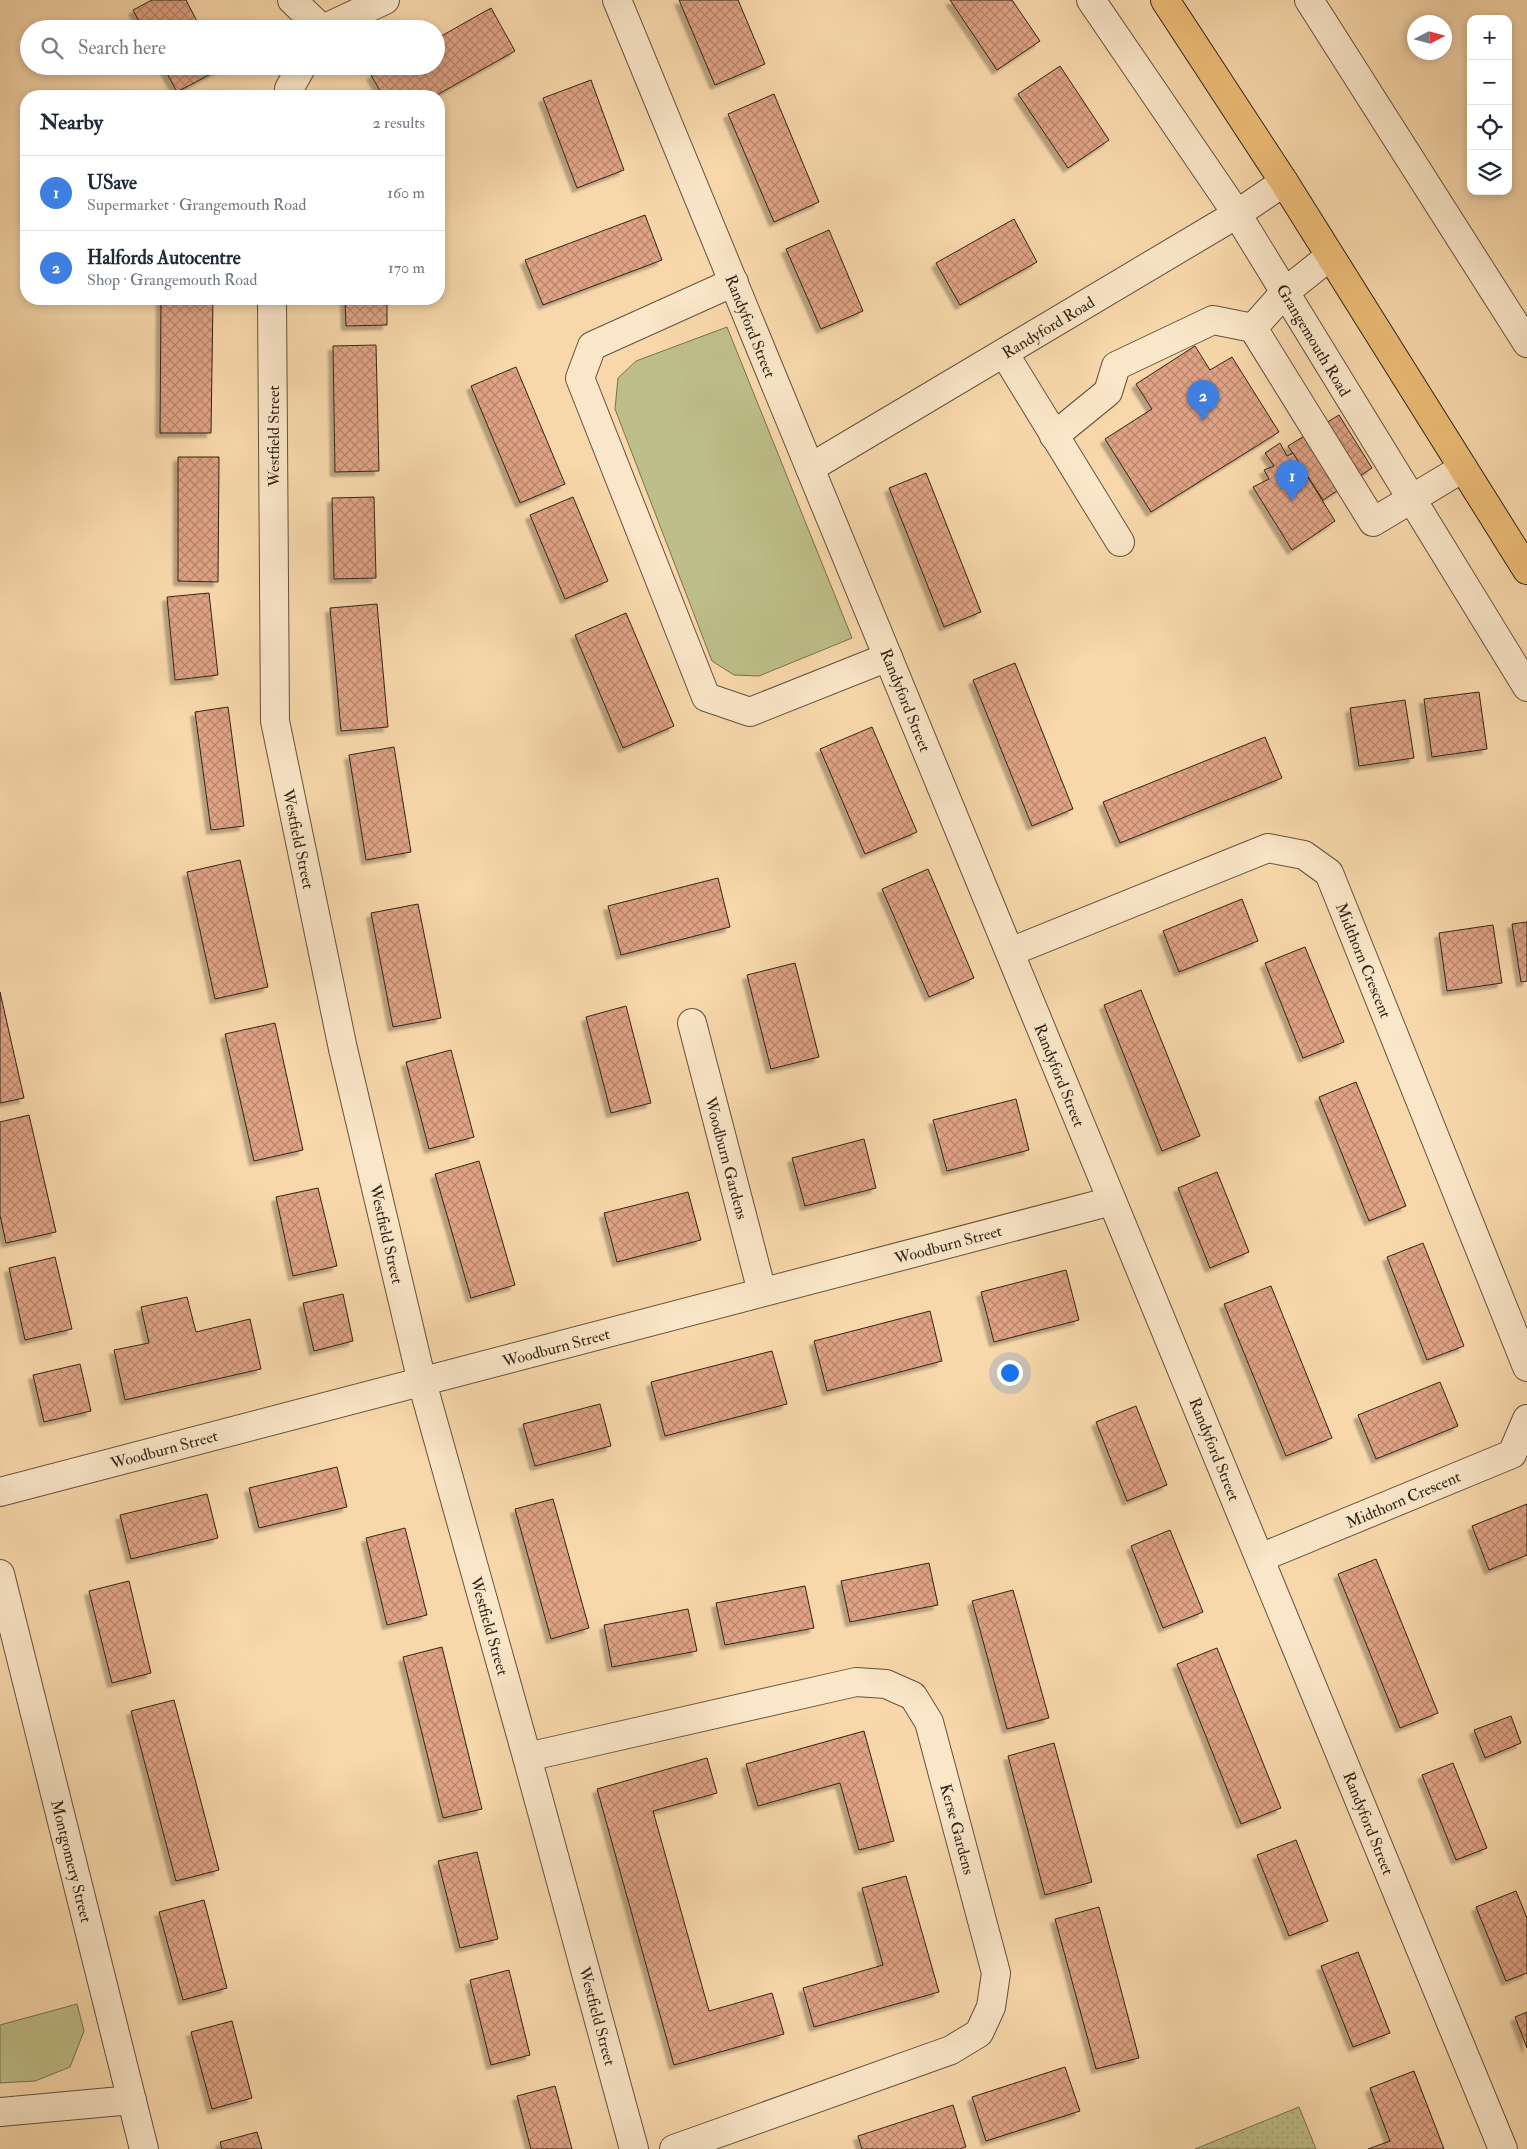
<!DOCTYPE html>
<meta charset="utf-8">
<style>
:root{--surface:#fff;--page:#f2f2f3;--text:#1f2937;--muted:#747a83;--line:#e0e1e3;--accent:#8f2418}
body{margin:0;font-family:"IM FELL Double Pica",serif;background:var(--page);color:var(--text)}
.controls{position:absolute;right:15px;top:15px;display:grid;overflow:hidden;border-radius:10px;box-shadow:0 2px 8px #0003}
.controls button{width:45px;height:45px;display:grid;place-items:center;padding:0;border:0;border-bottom:1px solid var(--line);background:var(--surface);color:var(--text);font:25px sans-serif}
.compass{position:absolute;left:1407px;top:15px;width:45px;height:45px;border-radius:50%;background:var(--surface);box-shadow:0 2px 8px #0003;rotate:84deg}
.you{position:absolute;left:1009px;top:1372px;width:18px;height:18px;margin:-12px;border:4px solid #fff;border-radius:50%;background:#1a73e8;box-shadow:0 0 0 8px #1a73e833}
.badge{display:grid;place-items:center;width:32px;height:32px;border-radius:50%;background:var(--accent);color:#fff;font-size:16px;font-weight:700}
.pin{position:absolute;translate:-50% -41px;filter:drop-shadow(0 1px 2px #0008)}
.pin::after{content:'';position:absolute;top:26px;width:18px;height:15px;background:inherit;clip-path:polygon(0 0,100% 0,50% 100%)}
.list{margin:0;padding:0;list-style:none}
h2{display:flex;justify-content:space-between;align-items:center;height:65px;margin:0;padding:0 20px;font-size:21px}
h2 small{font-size:16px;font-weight:400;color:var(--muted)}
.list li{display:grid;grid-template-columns:32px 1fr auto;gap:15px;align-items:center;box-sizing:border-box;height:75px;padding:0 20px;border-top:1px solid var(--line)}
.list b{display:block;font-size:19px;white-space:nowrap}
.list p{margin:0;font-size:16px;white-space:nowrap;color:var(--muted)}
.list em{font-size:16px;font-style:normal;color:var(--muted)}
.icon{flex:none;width:28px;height:28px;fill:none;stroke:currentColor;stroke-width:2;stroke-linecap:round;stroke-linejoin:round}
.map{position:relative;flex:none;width:1527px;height:2149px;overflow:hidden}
.search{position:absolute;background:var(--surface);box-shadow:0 2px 8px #0003;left:20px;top:20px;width:425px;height:55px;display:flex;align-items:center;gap:12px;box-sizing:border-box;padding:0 18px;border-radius:28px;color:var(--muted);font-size:19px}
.panel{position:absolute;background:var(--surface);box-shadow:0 2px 8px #0003;left:20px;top:90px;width:425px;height:215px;border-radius:20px}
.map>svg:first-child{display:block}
.grass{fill:#bebe88;stroke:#787250}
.park{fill:url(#park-dots);stroke:#787250}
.building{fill:url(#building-cross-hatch);stroke:#312517;filter:url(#shadow)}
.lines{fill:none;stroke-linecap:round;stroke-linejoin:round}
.minor-casing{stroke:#63523c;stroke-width:30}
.major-casing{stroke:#312517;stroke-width:30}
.minor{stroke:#fae6c8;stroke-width:28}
.major{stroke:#ecbc76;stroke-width:28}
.labels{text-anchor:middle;stroke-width:5;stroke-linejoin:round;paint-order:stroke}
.street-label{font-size:16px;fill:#312517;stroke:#fae6c8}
</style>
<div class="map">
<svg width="1527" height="2149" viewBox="0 0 1527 2149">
<defs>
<pattern id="park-dots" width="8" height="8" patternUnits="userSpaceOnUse" patternTransform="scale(1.25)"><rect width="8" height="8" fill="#bebe88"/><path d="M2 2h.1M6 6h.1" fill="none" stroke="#a4a375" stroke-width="1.8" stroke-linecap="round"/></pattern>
<pattern id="building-cross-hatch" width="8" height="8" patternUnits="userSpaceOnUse" patternTransform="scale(1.25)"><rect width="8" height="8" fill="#e0a385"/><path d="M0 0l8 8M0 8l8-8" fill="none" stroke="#b6856c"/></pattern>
<filter id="shadow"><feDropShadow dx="-4.5" dy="4.5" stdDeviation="1" flood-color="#0004"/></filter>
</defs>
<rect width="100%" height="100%" fill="#f8d8ab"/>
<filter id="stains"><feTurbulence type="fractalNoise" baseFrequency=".004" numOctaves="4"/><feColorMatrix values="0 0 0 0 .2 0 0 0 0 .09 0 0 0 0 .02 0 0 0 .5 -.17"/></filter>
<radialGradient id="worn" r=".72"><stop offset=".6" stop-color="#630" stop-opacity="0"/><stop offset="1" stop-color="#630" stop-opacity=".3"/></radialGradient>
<!-- grass -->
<g class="grass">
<path d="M727,327L852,638L759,676L734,675L712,661L615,409L618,378L636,361Z"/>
<path d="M77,2004L84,2031L70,2067L35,2081L0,2083V2025Z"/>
</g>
<!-- park -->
<path class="park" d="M1299,2107L1316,2149H1195Z"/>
<!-- building -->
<g class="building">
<path d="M152,0H186L201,29H143L133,10Z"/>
<path d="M679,0H738L765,64L715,85Z"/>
<path d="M950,0H1012L1040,41L997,70Z"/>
<path d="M491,8L515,51L435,96H383L371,75L387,66H436V39Z"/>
<path d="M163,66H221L222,68L177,92Z"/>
<path d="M1060,66L1109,140L1068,168L1018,94Z"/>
<path d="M591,80L624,170L577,188L543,98Z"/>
<path d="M774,94L819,202L774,222L728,114Z"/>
<path d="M645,215L662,260L543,305L525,260Z"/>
<path d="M1014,219L1037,262L960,305L936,263Z"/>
<path d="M829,230L863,311L821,329L786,249Z"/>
<path d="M161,299H213L211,433H160Z"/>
<path d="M345,299H387V325L346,326Z"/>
<path d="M376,345L379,471L335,472L333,346Z"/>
<path d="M1195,346L1210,370L1232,357L1279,432L1151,512L1105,439L1152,409L1136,384Z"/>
<path d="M516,367L565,484L520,503L471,386Z"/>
<path d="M1339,415L1372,468L1323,500L1288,446Z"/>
<path d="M1280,443L1287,456L1293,453L1335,521L1292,550L1253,487L1269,479L1264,470L1274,466L1265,453Z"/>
<path d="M178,457H219L218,582L178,581Z"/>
<path d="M926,473L981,612L944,627L889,488Z"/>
<path d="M374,497L376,578L334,579L332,498Z"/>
<path d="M573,497L608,581L565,599L530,515Z"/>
<path d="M209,593L218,675L175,680L167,597Z"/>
<path d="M377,604L388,727L341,731L330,608Z"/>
<path d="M626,613L674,726L623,748L575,635Z"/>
<path d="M1015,663L1073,809L1032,826L973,680Z"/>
<path d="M1479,692L1487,749L1432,757L1424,699Z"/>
<path d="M1405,700L1414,758L1359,766L1350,708Z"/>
<path d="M228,707L244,826L211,830L195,712Z"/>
<path d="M872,727L917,832L865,854L820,749Z"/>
<path d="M1265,737L1282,778L1120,843L1103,802Z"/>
<path d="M394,747L411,852L366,860L349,755Z"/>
<path d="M240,860L268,987L215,999L187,872Z"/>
<path d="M928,869L974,978L929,997L882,889Z"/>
<path d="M718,878L730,927L621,955L608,906Z"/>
<path d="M1242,899L1258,941L1179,972L1163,931Z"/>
<path d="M418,904L441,1018L393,1027L371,913Z"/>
<path d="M1527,922V981L1521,982L1512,924Z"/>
<path d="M1493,925L1502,983L1447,991L1439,933Z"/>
<path d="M1305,947L1344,1042L1303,1058L1265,963Z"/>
<path d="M795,963L819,1057L771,1069L747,975Z"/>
<path d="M1141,990L1200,1136L1162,1151L1104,1005Z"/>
<path d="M0,992L24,1098L0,1103Z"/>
<path d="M626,1006L651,1103L611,1113L586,1017Z"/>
<path d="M275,1023L303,1150L254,1161L225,1034Z"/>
<path d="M451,1050L474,1137L429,1149L406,1062Z"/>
<path d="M1356,1082L1406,1206L1369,1221L1319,1097Z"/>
<path d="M1016,1099L1029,1150L947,1171L933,1120Z"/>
<path d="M29,1115L56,1232L6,1243L0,1215V1122Z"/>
<path d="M864,1139L876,1188L805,1206L792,1158Z"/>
<path d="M479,1161L515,1285L471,1298L435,1174Z"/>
<path d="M1217,1172L1249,1252L1210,1268L1178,1188Z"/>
<path d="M318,1188L337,1266L293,1276L276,1197Z"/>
<path d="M688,1192L701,1240L617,1262L604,1213Z"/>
<path d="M1423,1243L1464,1346L1427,1360L1387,1257Z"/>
<path d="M55,1257L72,1329L25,1340L9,1268Z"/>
<path d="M1066,1270L1079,1320L994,1342L981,1292Z"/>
<path d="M1271,1286L1332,1438L1286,1456L1224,1304Z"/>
<path d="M343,1294L353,1341L314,1351L303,1303Z"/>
<path d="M187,1297L196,1332L250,1319L261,1369L125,1400L114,1350L149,1343L141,1307Z"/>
<path d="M930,1311L942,1361L827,1391L814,1341Z"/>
<path d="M772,1351L787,1404L665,1436L651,1382Z"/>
<path d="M80,1364L91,1411L44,1422L33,1375Z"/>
<path d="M1440,1382L1458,1426L1376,1459L1358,1415Z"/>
<path d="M600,1404L611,1446L535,1466L523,1424Z"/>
<path d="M1136,1406L1167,1485L1127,1501L1096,1422Z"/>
<path d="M337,1467L347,1507L259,1528L249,1488Z"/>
<path d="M207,1494L218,1538L131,1559L120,1515Z"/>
<path d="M553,1499L589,1628L551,1639L515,1509Z"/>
<path d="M1527,1504V1555L1489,1570L1472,1526Z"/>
<path d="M405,1528L427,1615L387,1625L366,1538Z"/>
<path d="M1170,1530L1203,1612L1163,1628L1131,1546Z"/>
<path d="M1376,1559L1438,1713L1400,1728L1338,1574Z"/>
<path d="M929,1563L938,1605L850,1622L841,1581Z"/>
<path d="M129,1581L151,1673L112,1683L89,1591Z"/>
<path d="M805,1586L814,1628L725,1645L716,1603Z"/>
<path d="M1013,1590L1049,1718L1007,1729L972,1601Z"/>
<path d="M688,1609L697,1651L612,1667L604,1625Z"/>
<path d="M442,1647L482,1809L443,1818L403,1657Z"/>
<path d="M1217,1648L1281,1808L1241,1824L1177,1664Z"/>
<path d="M174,1700L219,1870L176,1881L131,1711Z"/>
<path d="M1511,1716L1521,1743L1485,1758L1474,1730Z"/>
<path d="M864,1731L894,1841L859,1850L840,1783L758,1806L746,1764Z"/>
<path d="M1054,1743L1092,1882L1045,1895L1008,1756Z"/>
<path d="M707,1758L717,1793L653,1811L709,2011L772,1993L784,2034L674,2065L597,1789Z"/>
<path d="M1453,1763L1487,1848L1456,1860L1422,1775Z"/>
<path d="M1296,1840L1328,1921L1289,1936L1257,1855Z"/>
<path d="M477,1852L498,1939L460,1948L438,1861Z"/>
<path d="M906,1876L939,1992L814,2027L803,1988L883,1965L862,1888Z"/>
<path d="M1516,1891L1527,1918V1973L1506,1981L1476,1907Z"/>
<path d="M204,1900L227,1988L183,2000L159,1912Z"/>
<path d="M1099,1907L1139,2058L1096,2069L1055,1919Z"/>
<path d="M1358,1952L1390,2033L1353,2047L1321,1966Z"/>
<path d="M509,1970L530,2055L491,2065L470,1980Z"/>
<path d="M1527,2012V2048L1515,2017Z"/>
<path d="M232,2021L252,2098L212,2109L191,2032Z"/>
<path d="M1065,2067L1080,2111L986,2141L972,2097Z"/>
<path d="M1414,2071L1444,2149H1368L1390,2141L1370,2088Z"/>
<path d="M555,2086L572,2149H531L517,2096Z"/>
<path d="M953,2105L966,2147L960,2149H862L858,2136Z"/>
<path d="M257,2132L262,2149H222L220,2142Z"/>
</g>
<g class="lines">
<!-- minor casing -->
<g class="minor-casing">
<g id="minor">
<path d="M292,0L322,29"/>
<path d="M617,0L1503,2149"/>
<path d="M1091,0L1237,214L1527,687"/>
<path d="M1309,0L1527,343"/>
<path d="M323,29L385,0"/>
<path d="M288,96L289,89L302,66"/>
<path d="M1330,256L1285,292L1253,328L1373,522L1463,468"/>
<path d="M734,282L592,346L580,378L706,697L750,712L888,657"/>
<path d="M272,299L275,721L343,1049L422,1382L527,1757L634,2149"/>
<path d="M1004,353L1120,542"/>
<path d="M1054,436L1108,392L1116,366L1213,320L1253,328"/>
<path d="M810,468L1237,214L1284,182"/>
<path d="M1010,952L1268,848L1304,855L1329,873L1527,1367"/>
<path d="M692,1023L762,1292"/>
<path d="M0,1492L1112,1201"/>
<path d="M1260,1558L1512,1454L1527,1419"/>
<path d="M0,1574L144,2149"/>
<path d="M527,1757L856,1682L886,1684L913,1696L929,1722L996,1973L991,2007L979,2033L951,2050L674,2149"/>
<path d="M0,2112L132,2100"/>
</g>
</g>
<!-- major casing -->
<g class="major-casing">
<path id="major" d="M1165,0L1284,182L1527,570"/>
</g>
<!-- minor -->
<use href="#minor" class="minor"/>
<!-- major -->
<use href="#major" class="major"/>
</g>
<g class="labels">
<!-- street labels -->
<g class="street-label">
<text transform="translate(751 326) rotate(68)" y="6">Randyford Street</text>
<text transform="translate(1048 327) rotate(-31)" y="6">Randyford Road</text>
<text transform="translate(1314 340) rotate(59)" y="6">Grangemouth Road</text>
<text transform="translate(273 436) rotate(-90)" y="6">Westfield Street</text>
<text transform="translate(906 700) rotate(68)" y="6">Randyford Street</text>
<text transform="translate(299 839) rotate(78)" y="6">Westfield Street</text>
<text transform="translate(1364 960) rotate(68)" y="6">Midthorn Crescent</text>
<text transform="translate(1060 1075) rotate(68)" y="6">Randyford Street</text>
<text transform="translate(727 1158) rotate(75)" y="6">Woodburn Gardens</text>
<text transform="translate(387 1234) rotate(77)" y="6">Westfield Street</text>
<text transform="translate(948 1244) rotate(-15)" y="6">Woodburn Street</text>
<text transform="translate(556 1347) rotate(-15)" y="6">Woodburn Street</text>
<text transform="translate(164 1449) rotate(-15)" y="6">Woodburn Street</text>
<text transform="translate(1215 1449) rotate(68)" y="6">Randyford Street</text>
<text transform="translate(1403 1499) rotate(-23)" y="6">Midthorn Crescent</text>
<text transform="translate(490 1626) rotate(74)" y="6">Westfield Street</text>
<text transform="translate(1369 1823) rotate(68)" y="6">Randyford Street</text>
<text transform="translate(958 1829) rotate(75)" y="6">Kerse Gardens</text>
<text transform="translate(72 1861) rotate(76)" y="6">Montgomery Street</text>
<text transform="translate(598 2016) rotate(75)" y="6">Westfield Street</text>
</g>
</g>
<rect width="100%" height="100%" filter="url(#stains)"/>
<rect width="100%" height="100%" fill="url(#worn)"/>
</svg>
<div class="controls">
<button>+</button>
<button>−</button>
<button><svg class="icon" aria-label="locate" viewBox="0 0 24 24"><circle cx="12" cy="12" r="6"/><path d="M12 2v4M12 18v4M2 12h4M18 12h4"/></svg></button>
<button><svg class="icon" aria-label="layers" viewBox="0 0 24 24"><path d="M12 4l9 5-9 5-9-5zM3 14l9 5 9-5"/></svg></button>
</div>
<svg class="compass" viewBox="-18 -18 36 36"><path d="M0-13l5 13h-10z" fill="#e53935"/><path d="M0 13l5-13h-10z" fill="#747a83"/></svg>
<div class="you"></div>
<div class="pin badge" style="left:1292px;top:501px;background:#3f7fe0">1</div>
<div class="pin badge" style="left:1203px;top:421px;background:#3f7fe0">2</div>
<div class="search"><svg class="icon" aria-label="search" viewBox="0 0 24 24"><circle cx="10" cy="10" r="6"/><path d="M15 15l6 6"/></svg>Search here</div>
<section class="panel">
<h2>Nearby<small>2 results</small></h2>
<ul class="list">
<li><span class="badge" style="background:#3f7fe0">1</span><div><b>USave</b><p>Supermarket · Grangemouth Road</p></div><em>160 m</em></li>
<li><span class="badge" style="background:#3f7fe0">2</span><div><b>Halfords Autocentre</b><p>Shop · Grangemouth Road</p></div><em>170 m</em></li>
</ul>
</section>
</div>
